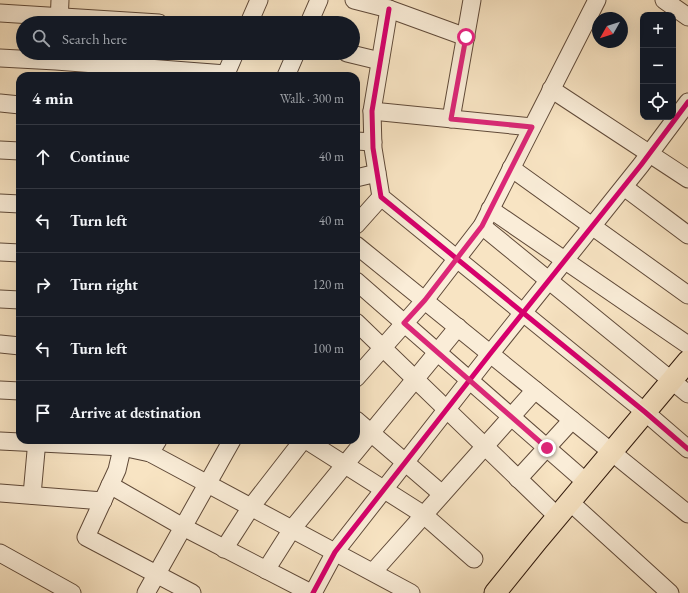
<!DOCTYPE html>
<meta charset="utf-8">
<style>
:root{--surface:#171b24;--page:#20242c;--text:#f1f3f6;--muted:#9ea1a6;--line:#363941}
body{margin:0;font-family:"EB Garamond",serif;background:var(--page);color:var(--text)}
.controls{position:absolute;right:12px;top:12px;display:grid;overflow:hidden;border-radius:8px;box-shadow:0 4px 16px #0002}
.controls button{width:36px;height:36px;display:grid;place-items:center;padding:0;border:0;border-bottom:1px solid var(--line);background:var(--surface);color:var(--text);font:20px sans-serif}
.compass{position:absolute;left:592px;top:12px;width:36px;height:36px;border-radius:50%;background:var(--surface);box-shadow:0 4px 16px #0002;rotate:231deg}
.stop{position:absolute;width:12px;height:12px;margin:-9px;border:3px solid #db2777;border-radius:50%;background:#fff}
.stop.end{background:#db2777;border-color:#fff;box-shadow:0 1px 4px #0008}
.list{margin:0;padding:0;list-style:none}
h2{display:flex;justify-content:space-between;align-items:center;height:52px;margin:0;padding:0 16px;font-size:17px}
h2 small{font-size:13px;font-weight:400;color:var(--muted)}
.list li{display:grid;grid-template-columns:26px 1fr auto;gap:12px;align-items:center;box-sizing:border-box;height:64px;padding:0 16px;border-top:1px solid var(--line)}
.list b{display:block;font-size:15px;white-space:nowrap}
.list em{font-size:13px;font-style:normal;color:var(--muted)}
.icon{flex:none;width:22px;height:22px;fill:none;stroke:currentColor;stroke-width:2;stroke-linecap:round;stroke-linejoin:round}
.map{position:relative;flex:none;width:688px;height:593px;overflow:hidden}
.search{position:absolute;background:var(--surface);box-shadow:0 4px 16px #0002;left:16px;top:16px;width:344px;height:44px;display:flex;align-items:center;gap:10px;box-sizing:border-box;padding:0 14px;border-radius:22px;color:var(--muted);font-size:15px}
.panel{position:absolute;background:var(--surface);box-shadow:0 4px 16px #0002;left:16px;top:72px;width:344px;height:372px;border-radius:12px}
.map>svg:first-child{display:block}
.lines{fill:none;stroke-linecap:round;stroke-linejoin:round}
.minor-casing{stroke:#604a39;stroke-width:19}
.major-casing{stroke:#2e170b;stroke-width:23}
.minor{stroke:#faedd8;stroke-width:17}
.major{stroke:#f8e4c3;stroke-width:21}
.cycleway-casing{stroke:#faedd8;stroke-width:8}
.cycleway{stroke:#d6006c;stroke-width:5}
.route{stroke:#db2777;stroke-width:5}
</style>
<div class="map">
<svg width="688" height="593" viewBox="0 0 688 593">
<rect width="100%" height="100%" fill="#f8e4c3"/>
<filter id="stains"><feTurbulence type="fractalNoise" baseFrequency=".005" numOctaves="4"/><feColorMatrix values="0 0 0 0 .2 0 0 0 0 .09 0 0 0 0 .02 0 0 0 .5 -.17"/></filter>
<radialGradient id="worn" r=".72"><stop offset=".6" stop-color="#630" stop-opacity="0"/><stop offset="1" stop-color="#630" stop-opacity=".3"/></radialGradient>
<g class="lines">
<!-- minor casing -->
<g class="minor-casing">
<g id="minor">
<path d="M354,0L389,9L466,37"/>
<path d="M664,0L688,17"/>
<path d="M389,9L372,111L373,148L381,197L645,412L688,449"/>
<path d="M0,13L159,23"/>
<path d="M59,23L60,0"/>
<path d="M249,23L259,0"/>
<path d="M309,23L319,0"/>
<path d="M347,53L380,61"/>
<path d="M0,58L56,61L226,74"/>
<path d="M225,76L235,53"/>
<path d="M286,76L296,53"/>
<path d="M551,89L688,179"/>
<path d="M0,103L20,105"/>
<path d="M372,111L532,127"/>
<path d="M451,119L472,0"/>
<path d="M356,141L373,142"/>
<path d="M0,150L20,151"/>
<path d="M511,168L688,295"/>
<path d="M356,178L377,173"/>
<path d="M624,187L688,235"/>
<path d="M0,203L20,204"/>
<path d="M490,209L688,345"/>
<path d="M356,225L381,197"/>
<path d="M482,226L688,394"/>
<path d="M356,245L688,514"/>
<path d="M0,252L20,253"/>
<path d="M356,281L587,483"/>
<path d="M0,299L20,300"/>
<path d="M356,322L558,517"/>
<path d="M0,344L20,346"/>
<path d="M356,378L425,300L482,226L597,0"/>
<path d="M0,390L20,391"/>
<path d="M356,420L442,494"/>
<path d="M124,440L117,470L86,537L192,593"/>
<path d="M306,440L424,515L474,559"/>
<path d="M0,441L122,447L150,453L411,593"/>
<path d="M150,453L158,440"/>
<path d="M518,479L572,420"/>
<path d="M110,485L183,527L311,593"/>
<path d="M0,493L103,501"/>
<path d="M32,495L37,440"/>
<path d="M570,502L670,593"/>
<path d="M224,549L251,507L303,440"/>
<path d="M0,553L72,593"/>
<path d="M266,570L292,529L458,327"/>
<path d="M373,572L535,390"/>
<path d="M146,593L232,440"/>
<path d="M313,593L335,552L490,354L641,165L688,102"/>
</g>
</g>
<!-- major casing -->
<g class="major-casing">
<path id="major" d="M495,593L537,541L688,361"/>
</g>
<!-- minor -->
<use href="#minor" class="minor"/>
<!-- major -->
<use href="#major" class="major"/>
<!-- cycleway casing -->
<g class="cycleway-casing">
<g id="cycleway">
<path d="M389,9L372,111L373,148L381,197L645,412L688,449"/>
<path d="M313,593L335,552L490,354L641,165L688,102"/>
</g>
</g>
<!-- cycleway -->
<use href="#cycleway" class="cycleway"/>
</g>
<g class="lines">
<!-- route -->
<path class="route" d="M466,37L451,119L532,127L482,226L425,300L404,323L547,448"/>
</g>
<rect width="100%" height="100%" filter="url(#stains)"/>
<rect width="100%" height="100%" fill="url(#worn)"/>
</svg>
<div class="controls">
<button>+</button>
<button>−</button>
<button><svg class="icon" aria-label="locate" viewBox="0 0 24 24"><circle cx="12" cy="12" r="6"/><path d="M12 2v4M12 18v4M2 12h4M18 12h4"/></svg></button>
</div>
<svg class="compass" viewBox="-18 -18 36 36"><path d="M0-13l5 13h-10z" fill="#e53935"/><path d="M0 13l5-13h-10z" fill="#9ea1a6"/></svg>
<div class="stop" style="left:466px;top:37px"></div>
<div class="stop end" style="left:547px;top:448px"></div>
<div class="search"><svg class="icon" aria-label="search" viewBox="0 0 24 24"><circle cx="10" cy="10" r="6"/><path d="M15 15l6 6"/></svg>Search here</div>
<section class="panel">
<h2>4 min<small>Walk · 300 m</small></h2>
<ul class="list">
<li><svg class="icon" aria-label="ahead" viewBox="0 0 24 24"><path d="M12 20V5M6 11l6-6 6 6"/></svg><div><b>Continue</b></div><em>40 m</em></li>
<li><svg class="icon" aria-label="left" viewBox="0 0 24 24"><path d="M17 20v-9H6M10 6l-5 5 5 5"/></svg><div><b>Turn left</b></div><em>40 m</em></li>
<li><svg class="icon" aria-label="right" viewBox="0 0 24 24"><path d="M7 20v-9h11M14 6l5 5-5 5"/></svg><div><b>Turn right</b></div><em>120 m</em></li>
<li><svg class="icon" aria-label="left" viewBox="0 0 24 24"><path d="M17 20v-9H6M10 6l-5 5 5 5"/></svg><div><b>Turn left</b></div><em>100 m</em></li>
<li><svg class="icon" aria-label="arrive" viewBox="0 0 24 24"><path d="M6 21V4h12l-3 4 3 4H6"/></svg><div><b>Arrive at destination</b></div></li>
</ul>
</section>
</div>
